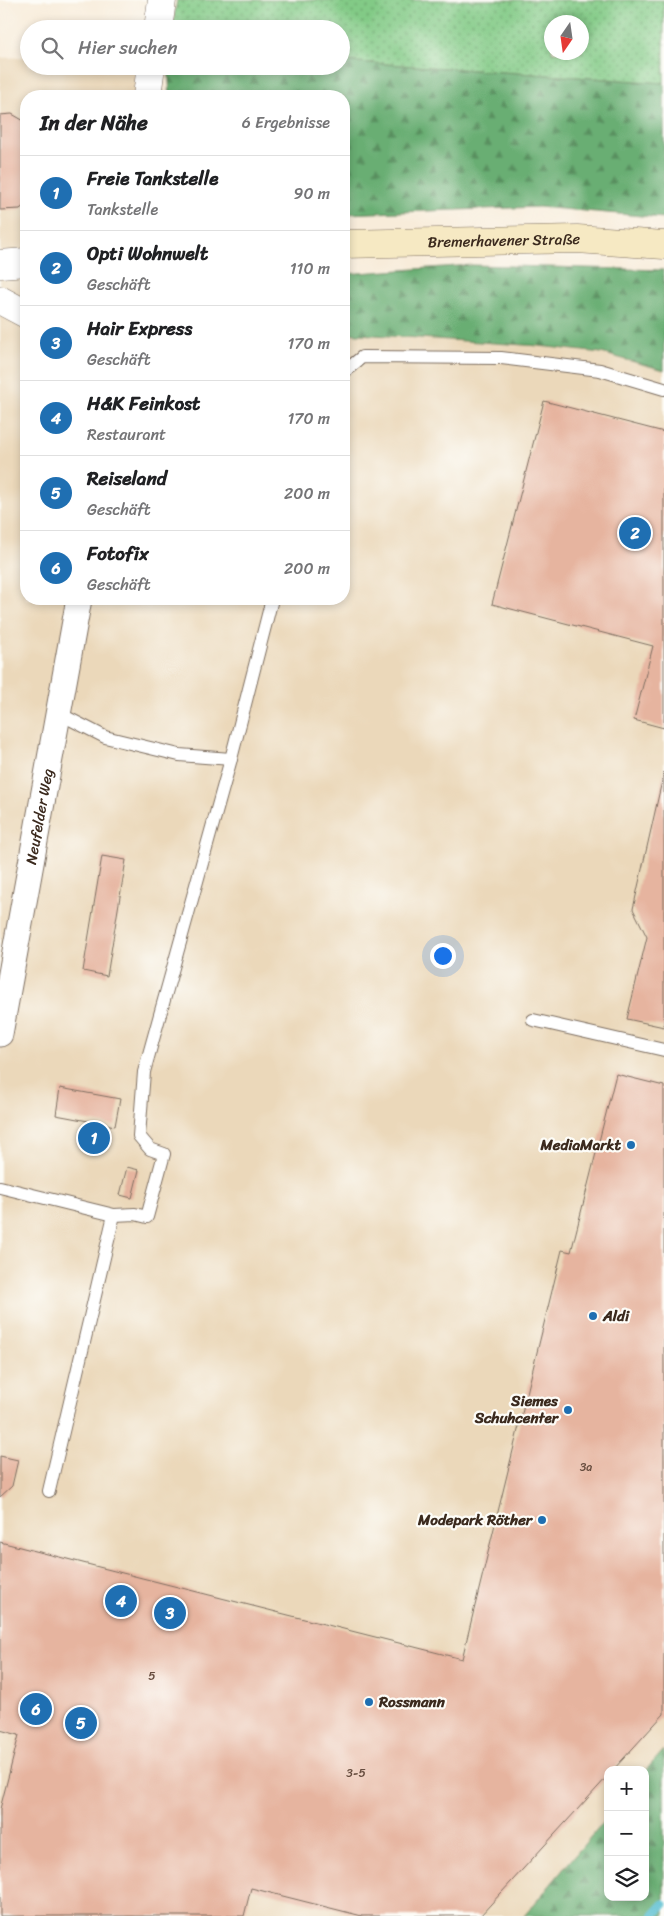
<!DOCTYPE html>
<html lang="de">
<meta charset="utf-8">
<style>
:root{--surface:#fff;--page:#f2f2f2;--text:#202124;--muted:#757577;--line:#e0e0e0;--accent:#1f6fb2}
body{margin:0;font-family:Sriracha,sans-serif;background:var(--page);color:var(--text)}
.controls{position:absolute;right:15px;bottom:15px;display:grid;overflow:hidden;border-radius:10px;box-shadow:0 2px 8px #0003}
.controls button{width:45px;height:45px;display:grid;place-items:center;padding:0;border:0;border-bottom:1px solid var(--line);background:var(--surface);color:var(--text);font:25px sans-serif}
.compass{position:absolute;left:544px;top:15px;width:45px;height:45px;border-radius:50%;background:var(--surface);box-shadow:0 2px 8px #0003;rotate:193deg}
.you{position:absolute;left:442px;top:955px;width:18px;height:18px;margin:-12px;border:4px solid #fff;border-radius:50%;background:#1a73e8;box-shadow:0 0 0 8px #1a73e833}
.badge{display:grid;place-items:center;width:32px;height:32px;border-radius:50%;background:var(--accent);color:#fff;font-size:16px;font-weight:700}
.pin{position:absolute;translate:-50% -50%;border:2px solid #fff;box-shadow:0 1px 5px #0006}
.list{margin:0;padding:0;list-style:none}
h2{display:flex;justify-content:space-between;align-items:center;height:65px;margin:0;padding:0 20px;font-size:21px}
h2 small{font-size:16px;font-weight:400;color:var(--muted)}
.list li{display:grid;grid-template-columns:32px 1fr auto;gap:15px;align-items:center;box-sizing:border-box;height:75px;padding:0 20px;border-top:1px solid var(--line)}
.list b{display:block;font-size:19px;white-space:nowrap}
.list p{margin:0;font-size:16px;white-space:nowrap;color:var(--muted)}
.list em{font-size:16px;font-style:normal;color:var(--muted)}
.icon{flex:none;width:28px;height:28px;fill:none;stroke:currentColor;stroke-width:2;stroke-linecap:round;stroke-linejoin:round}
.map{position:relative;flex:none;width:664px;height:1916px;overflow:hidden}
.search{position:absolute;background:var(--surface);box-shadow:0 2px 8px #0003;left:20px;top:20px;width:330px;height:55px;display:flex;align-items:center;gap:12px;box-sizing:border-box;padding:0 18px;border-radius:28px;color:var(--muted);font-size:19px}
.panel{position:absolute;background:var(--surface);box-shadow:0 2px 8px #0003;left:20px;top:90px;width:330px;height:515px;border-radius:20px}
.map>svg:first-child{display:block}
.built{fill:#ebd8ba}
.grass{fill:url(#grass-dots);stroke:#5e7a52;fill-rule:evenodd}
.forest{fill:url(#forest-firs);stroke:#526c48}
.lines{fill:none;stroke-linecap:round;stroke-linejoin:round}
.stream{stroke:#53bcd0;stroke-width:9}
.building{fill:#e6b49f}
.service-casing{stroke:#7d6e60;stroke-width:14}
.minor-casing{stroke:#7d6e60;stroke-width:27}
.tertiary-casing{stroke:#7d6e60;stroke-width:29}
.secondary-casing{stroke:#7d6e60;stroke-width:29}
.service{stroke:#fff;stroke-width:12}
.minor{stroke:#fff;stroke-width:25}
.tertiary{stroke:#fff;stroke-width:28}
.secondary{stroke:#f6e9c3;stroke-width:28}
.poi-dot{fill:#1f6fb2;stroke:#fdfcf7;stroke-width:2}
.labels{text-anchor:middle;stroke-width:4.5;stroke-linejoin:round;paint-order:stroke}
.number-label{font-size:12px;fill:#664c3e}
.street-label{font-size:15px;fill:#3b2a1e;stroke:#fdfcf7}
.poi-label{font-size:15px;font-weight:bold;fill:#3b2a1e;stroke:#fdfcf7;text-anchor:end}
</style>
<div class="map">
<svg width="664" height="1916" viewBox="0 0 664 1916">
<defs>
<pattern id="grass-dots" width="8" height="8" patternUnits="userSpaceOnUse" patternTransform="scale(1.25)"><rect width="8" height="8" fill="#82ca86"/><path d="M2 2h.1M6 6h.1" fill="none" stroke="#6ca46d" stroke-width="1.8" stroke-linecap="round"/></pattern>
<pattern id="forest-firs" width="22" height="20" patternUnits="userSpaceOnUse" patternTransform="scale(1.25)"><rect width="22" height="20" fill="#69ae73"/><path d="M5 1l3.5 6h-7zM16 11l3.5 6h-7z" fill="#588e5e"/></pattern>
</defs>
<rect width="100%" height="100%" fill="#fdfcf7"/>
<filter id="ink" filterUnits="userSpaceOnUse"><feTurbulence type="fractalNoise" baseFrequency=".02" numOctaves="2"/><feDisplacementMap in="SourceGraphic" scale="10" xChannelSelector="R" yChannelSelector="G"/><feConvolveMatrix kernelMatrix="1 2 1 2 8 2 1 2 1" color-interpolation-filters="sRGB"/></filter>
<filter id="wash" filterUnits="userSpaceOnUse"><feTurbulence type="fractalNoise" baseFrequency=".0096" numOctaves="4" result="noise"/><feDisplacementMap in="SourceGraphic" scale="20" xChannelSelector="R" yChannelSelector="G"/><feGaussianBlur stdDeviation="1.12" result="paint"/><feColorMatrix in="noise" values="0 0 0 0 0 0 0 0 0 0 0 0 0 0 0 0 0 1.4 0 .05"/><feComposite in="paint" operator="in"/></filter>
<g filter="url(#wash)">
<rect width="100%" height="100%" fill="#f8ecda"/>
<!-- built -->
<path class="built" d="M29,57V66H165L162,96H26V599H344V333L539,346L601,353L664,370V1750L645,1771L608,1770V1816L524,1916H0V58Z"/>
<!-- grass -->
<path class="grass" d="M177,0H664V83L341,61V29H172ZM552,22H582V52H552Z"/>
<!-- forest -->
<g class="forest">
<path d="M341,61L664,83V218L539,207L344,214V96H170L168,66H341Z"/>
<path d="M472,265L664,270V370L601,353L539,346L344,333V274Z"/>
<path d="M664,1750V1916H524L608,1816V1897H645V1771Z"/>
</g>
<g class="lines">
<!-- stream -->
<path class="stream" d="M653,1916L664,1904"/>
</g>
<g id="blocks">
<!-- building -->
<g class="building">
<path d="M12,114L26,122V204L20,209L0,210V115Z"/>
<path d="M544,401L664,432V728L634,720L653,646L492,604Z"/>
<path d="M664,772V1027L627,1019L647,937L633,909Z"/>
<path d="M102,856L126,860L107,976L83,971Z"/>
<path d="M616,1074L664,1086V1714L613,1770H608V1776L480,1916H362L251,1888L244,1916H0V1809L19,1735L0,1730V1542L462,1659L562,1250L571,1252Z"/>
<path d="M60,1088L120,1099L115,1126L56,1115Z"/>
<path d="M127,1167L139,1170L132,1198L120,1195Z"/>
<path d="M0,1456L18,1460L12,1486L0,1497Z"/>
</g>
</g>
</g>
<g filter="url(#ink)">
<use href="#blocks" fill-opacity="0" stroke="#7d6e60" stroke-width="1"/>
<g class="lines">
<!-- service casing -->
<g class="service-casing">
<g id="service">
<path d="M344,372L362,357L501,358L600,370L664,389"/>
<path d="M231,759L272,599"/>
<path d="M533,1020L664,1050"/>
<path d="M0,1187L114,1215L135,1214L147,1217L164,1154L150,1149L139,1136L144,1072L231,759L179,755L105,737L58,713"/>
<path d="M49,1491L114,1215"/>
</g>
</g>
<!-- minor casing -->
<g class="minor-casing">
<g id="minor">
<path id="s1" d="M0,1034L79,599"/>
</g>
</g>
<!-- tertiary casing -->
<g class="tertiary-casing">
<g id="tertiary">
<path d="M158,29L162,0"/>
<path d="M147,96L151,66"/>
<path d="M0,264L26,262"/>
<path d="M0,300L26,314"/>
</g>
</g>
<!-- secondary casing -->
<g class="secondary-casing">
<g id="secondary">
<path id="s2" d="M344,244L577,239L664,245"/>
</g>
</g>
<!-- service -->
<use href="#service" class="service"/>
<!-- minor -->
<use href="#minor" class="minor"/>
<!-- tertiary -->
<use href="#tertiary" class="tertiary"/>
<!-- secondary -->
<use href="#secondary" class="secondary"/>
</g>
</g>
<!-- markers -->
<g class="poi-dot">
<circle cx="631" cy="1145" r="5"/>
<circle cx="593" cy="1316" r="5"/>
<circle cx="568" cy="1410" r="5"/>
<circle cx="542" cy="1520" r="5"/>
<circle cx="369" cy="1702" r="5"/>
</g>
<g class="labels">
<!-- number labels -->
<g class="number-label">
<text x="586" y="1471">3a</text>
<text x="152" y="1680">5</text>
<text x="356" y="1777">3-5</text>
</g>
<!-- street labels -->
<g class="street-label">
<text dy="5" stroke="none"><textPath href="#s2" startOffset="160">Bremerhavener Straße</textPath></text>
<text dy="5" stroke="none"><textPath href="#s1" startOffset="221">Neufelder Weg</textPath></text>
</g>
<!-- poi labels -->
<g class="poi-label">
<text x="621" y="1150">MediaMarkt</text>
<text x="603" y="1321" text-anchor="start">Aldi</text>
<text x="558" y="1406">Siemes<tspan x="558" dy="17">Schuhcenter</tspan></text>
<text x="532" y="1525">Modepark Röther</text>
<text x="379" y="1707" text-anchor="start">Rossmann</text>
</g>
</g>
</svg>
<div class="controls">
<button>+</button>
<button>−</button>
<button><svg class="icon" aria-label="layers" viewBox="0 0 24 24"><path d="M12 4l9 5-9 5-9-5zM3 14l9 5 9-5"/></svg></button>
</div>
<svg class="compass" viewBox="-18 -18 36 36"><path d="M0-13l5 13h-10z" fill="#e53935"/><path d="M0 13l5-13h-10z" fill="#757577"/></svg>
<div class="you"></div>
<div class="pin badge" style="left:94px;top:1138px">1</div>
<div class="pin badge" style="left:635px;top:533px">2</div>
<div class="pin badge" style="left:170px;top:1613px">3</div>
<div class="pin badge" style="left:121px;top:1601px">4</div>
<div class="pin badge" style="left:81px;top:1723px">5</div>
<div class="pin badge" style="left:36px;top:1709px">6</div>
<div class="search"><svg class="icon" aria-label="search" viewBox="0 0 24 24"><circle cx="10" cy="10" r="6"/><path d="M15 15l6 6"/></svg>Hier suchen</div>
<section class="panel">
<h2>In der Nähe<small>6 Ergebnisse</small></h2>
<ul class="list">
<li><span class="badge">1</span><div><b>Freie Tankstelle</b><p>Tankstelle</p></div><em>90 m</em></li>
<li><span class="badge">2</span><div><b>Opti Wohnwelt</b><p>Geschäft</p></div><em>110 m</em></li>
<li><span class="badge">3</span><div><b>Hair Express</b><p>Geschäft</p></div><em>170 m</em></li>
<li><span class="badge">4</span><div><b>H&amp;K Feinkost</b><p>Restaurant</p></div><em>170 m</em></li>
<li><span class="badge">5</span><div><b>Reiseland</b><p>Geschäft</p></div><em>200 m</em></li>
<li><span class="badge">6</span><div><b>Fotofix</b><p>Geschäft</p></div><em>200 m</em></li>
</ul>
</section>
</div>
